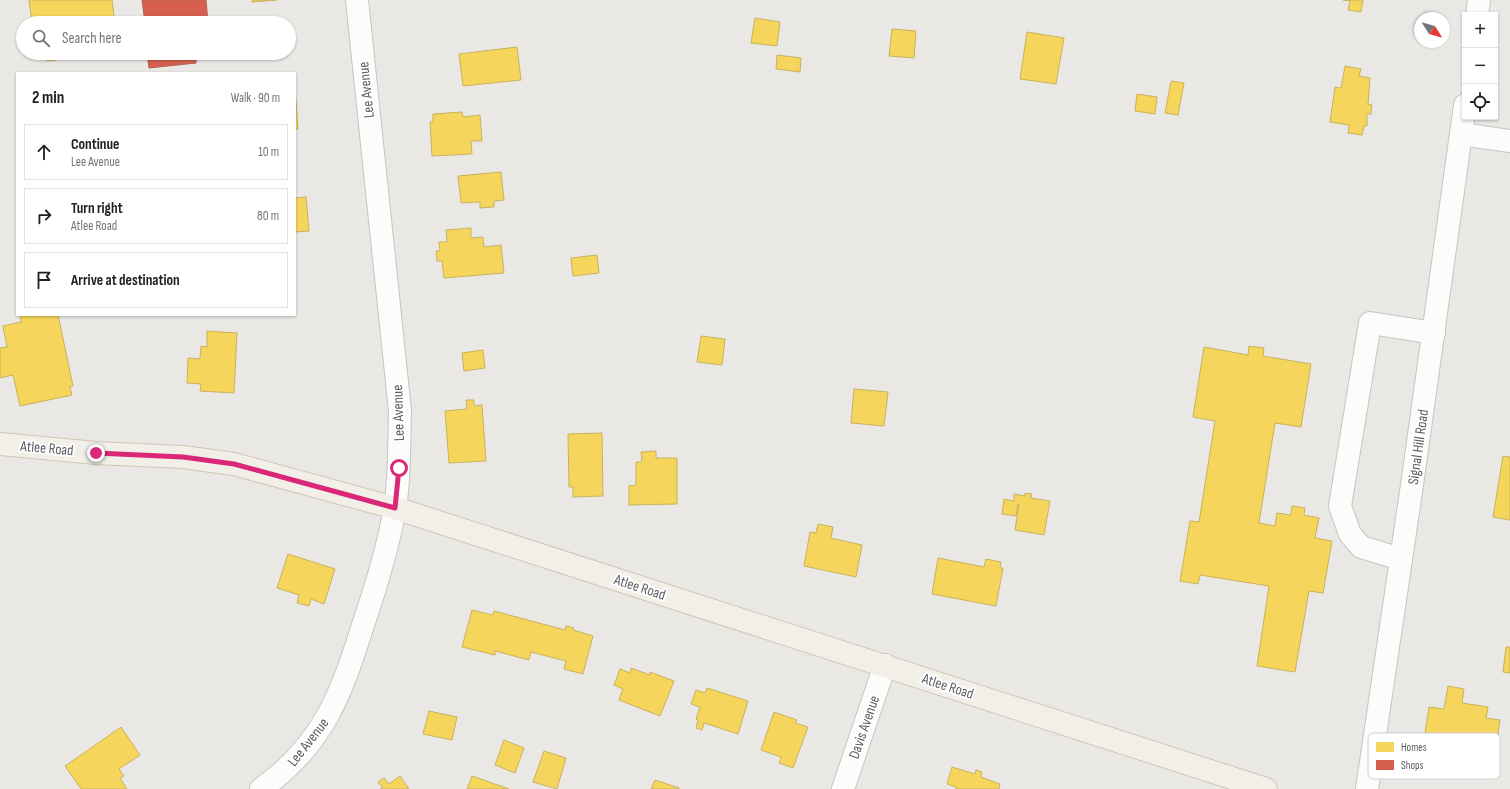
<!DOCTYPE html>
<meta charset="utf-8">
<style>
:root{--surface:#fff;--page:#f2f2f2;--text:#202124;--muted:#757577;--line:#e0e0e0}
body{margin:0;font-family:"Sofia Sans Condensed",sans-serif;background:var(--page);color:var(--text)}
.controls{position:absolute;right:12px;top:12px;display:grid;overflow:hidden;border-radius:0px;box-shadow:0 1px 3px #0004}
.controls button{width:36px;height:36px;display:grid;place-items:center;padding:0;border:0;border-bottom:1px solid var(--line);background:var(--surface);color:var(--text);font:20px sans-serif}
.compass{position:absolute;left:1414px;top:12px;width:36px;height:36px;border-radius:50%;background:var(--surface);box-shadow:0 1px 3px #0004;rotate:127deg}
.stop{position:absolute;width:12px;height:12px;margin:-9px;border:3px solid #db2777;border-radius:50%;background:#fff}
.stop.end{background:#db2777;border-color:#fff;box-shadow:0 1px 4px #0008}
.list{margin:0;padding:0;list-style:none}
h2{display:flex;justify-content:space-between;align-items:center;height:52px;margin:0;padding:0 16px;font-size:17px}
h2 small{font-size:13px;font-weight:400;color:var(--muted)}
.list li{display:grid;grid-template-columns:26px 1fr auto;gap:12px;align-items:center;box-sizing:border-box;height:56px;margin:0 8px 8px;padding:0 8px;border:1px solid var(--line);border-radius:0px}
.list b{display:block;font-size:15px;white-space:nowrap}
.list p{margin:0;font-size:13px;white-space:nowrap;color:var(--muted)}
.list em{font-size:13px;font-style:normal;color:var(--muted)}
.icon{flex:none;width:22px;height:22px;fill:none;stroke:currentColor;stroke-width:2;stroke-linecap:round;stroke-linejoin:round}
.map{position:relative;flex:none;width:1510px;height:789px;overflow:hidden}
.search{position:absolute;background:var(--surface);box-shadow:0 1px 3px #0004;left:16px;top:16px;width:280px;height:44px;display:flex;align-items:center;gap:10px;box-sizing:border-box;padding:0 14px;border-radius:22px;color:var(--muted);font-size:15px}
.panel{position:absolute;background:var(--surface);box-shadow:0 1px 3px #0004;left:16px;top:72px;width:280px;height:244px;border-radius:0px}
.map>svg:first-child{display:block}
.homes{fill:#f6d55c;stroke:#c8b25e}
.shops{fill:#d6604d;stroke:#b16053}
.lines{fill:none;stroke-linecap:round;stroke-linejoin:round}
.minor-casing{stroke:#c4c5c5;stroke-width:24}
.major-casing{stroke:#d0c6b5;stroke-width:24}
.minor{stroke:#fcfcfb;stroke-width:22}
.major{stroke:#f2efe8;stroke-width:22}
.route{stroke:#db2777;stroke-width:5}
.labels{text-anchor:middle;stroke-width:4;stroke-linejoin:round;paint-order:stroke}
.street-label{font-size:15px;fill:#5b5f62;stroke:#fff}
.key{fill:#fff;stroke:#cecfd0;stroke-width:1}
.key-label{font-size:11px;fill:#5b5f62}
</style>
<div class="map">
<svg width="1510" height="789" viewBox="0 0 1510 789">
<rect width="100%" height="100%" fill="#eae8e5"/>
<!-- homes -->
<g class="homes">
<path d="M29,0H112L115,23H32Z"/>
<path d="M252,0H277L252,2Z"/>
<path d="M1343,0H1363L1361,12L1348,10L1350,1Z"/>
<path d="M755,18L780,22L777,46L751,43Z"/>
<path d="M892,29L916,31L914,58L889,56Z"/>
<path d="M1027,32L1064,38L1056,84L1020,79Z"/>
<path d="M517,47L521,80L463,86L459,54Z"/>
<path d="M47,53H55L56,60L47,61Z"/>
<path d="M777,55L801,58L800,72L776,69Z"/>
<path d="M1345,66L1361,69L1359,76L1370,78L1368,104L1372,105L1371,114H1367V126H1364L1362,135L1348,133L1349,125L1330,122L1335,87L1341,88Z"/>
<path d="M1171,81L1184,83L1178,115L1165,113Z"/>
<path d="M295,87L298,129H295Z"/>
<path d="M1137,94L1157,97L1155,114L1135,111Z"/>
<path d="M462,112L463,117L480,115L482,141H471L472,154L432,156L430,122H433V114Z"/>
<path d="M501,172L504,200L494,201V207L480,208V202L461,203L458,176Z"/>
<path d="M306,197L309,231L295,232V198Z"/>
<path d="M471,228V238L483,237L484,247L501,245L504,273L444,278L442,261H437L436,251H440L439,242H447L446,230Z"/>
<path d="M597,255L599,273L573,276L571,258Z"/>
<path d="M20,315H58L73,386L70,387L72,395L20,406L13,375L0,378V348L7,347L3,326L21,322Z"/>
<path d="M207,331L237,333L234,393L200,391L201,384L187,383L188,358L200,359L201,346L207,347Z"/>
<path d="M701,336L725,339L722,365L697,362Z"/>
<path d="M1249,346L1264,348L1263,356L1311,364L1301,427L1275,423L1259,523L1275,526L1277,513L1291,515L1292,506L1305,508L1304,515L1319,518L1315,538L1332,541L1323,593L1309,591L1295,672L1257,666L1269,586L1200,575L1198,584L1180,581L1190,521L1199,522L1215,421L1193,417L1204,347L1248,355Z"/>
<path d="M483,350L485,368L464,371L462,353Z"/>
<path d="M854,389L888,392L884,426L851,423Z"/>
<path d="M466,400H474V406L482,405L486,461L449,463L445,411L467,409Z"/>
<path d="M602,433L603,496L573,497V487H569L568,434Z"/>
<path d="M656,451V458H677V504L629,505V486L636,485V462H642L641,452Z"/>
<path d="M1503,456L1510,457V520L1493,517Z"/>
<path d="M1025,493L1032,494L1031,498L1050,501L1044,535L1015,530L1019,504H1018L1016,516L1002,514L1004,499L1014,501V494L1025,496Z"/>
<path d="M818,524L833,527L831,538L862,545L856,577L804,566L810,532L816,533Z"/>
<path d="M288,554L335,569L324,604L311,599L309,606L297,603L299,595L277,588Z"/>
<path d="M938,558L984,567L986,559L1001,562L1000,568H1003L996,606L932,594Z"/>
<path d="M472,610L493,615L494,611L565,630L566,626L574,628L573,630L593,636L583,674L564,669L566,661L531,652L529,660L495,651V655L462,647Z"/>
<path d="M1506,647H1510V673L1503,672Z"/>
<path d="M631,668L650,675V672L674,681L660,716L619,700L623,689L614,685L620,669L630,673Z"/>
<path d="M1448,686L1464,689L1462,703L1488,707L1486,718L1500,720L1497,742L1425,733L1429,707L1444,709Z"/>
<path d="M707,688L748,701L738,734L704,723L702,730L696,728L698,720L696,719L700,707L691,704L696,690L705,693Z"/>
<path d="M429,711L457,717L452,740L423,734Z"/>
<path d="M774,712L797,720L795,723L808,727L793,768L779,763L781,757L761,750Z"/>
<path d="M121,727L140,755L119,769L124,776L120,778L127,789H81L65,766Z"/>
<path d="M504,740L524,748L515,773L495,765Z"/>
<path d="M544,751L566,758L557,789L533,782Z"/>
<path d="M952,767L975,774L976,770L982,772L981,777L1000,784L999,789H956V787L947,784Z"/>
<path d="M400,776L409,789H380L383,788L378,782L384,778L389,784Z"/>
<path d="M472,776L509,789H467Z"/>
<path d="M655,780L679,788V789H651Z"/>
</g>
<!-- shops -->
<g class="shops">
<path d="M142,0H206L208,23H145Z"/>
<path d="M147,53H196V63L149,68Z"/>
</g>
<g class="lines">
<!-- minor casing -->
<g class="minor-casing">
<g id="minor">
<path d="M1477,15L1479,0"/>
<path d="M1461,134L1510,141"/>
<path d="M1401,559L1361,547L1350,534L1340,506L1370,323L1434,333"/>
<path d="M261,789C323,745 341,695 363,625C376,587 388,548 395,508C400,476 399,444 400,411L357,0"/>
<path d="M843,789L885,665"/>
<path d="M1367,789L1412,485L1465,105"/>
</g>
</g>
<!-- major casing -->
<g class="major-casing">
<path id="major" d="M0,444L96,453L183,457L234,464L395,508L1266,789"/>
</g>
<!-- minor -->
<use href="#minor" class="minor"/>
<!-- major -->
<use href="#major" class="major"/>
</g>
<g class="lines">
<!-- route -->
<path class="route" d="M96,453L183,457L234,464L395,508L399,468"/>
</g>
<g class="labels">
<!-- street labels -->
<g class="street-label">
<text transform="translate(366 90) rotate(-96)" y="5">Lee Avenue</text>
<text transform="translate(398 413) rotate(-92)" y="5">Lee Avenue</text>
<text transform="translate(1418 447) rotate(-82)" y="5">Signal Hill Road</text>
<text transform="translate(47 448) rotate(5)" y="5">Atlee Road</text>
<text transform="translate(640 587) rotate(18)" y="5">Atlee Road</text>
<text transform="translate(948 686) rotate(18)" y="5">Atlee Road</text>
<text transform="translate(864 727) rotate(-71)" y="5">Davis Avenue</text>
<text transform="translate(308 742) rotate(-52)" y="5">Lee Avenue</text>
</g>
</g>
<!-- legend -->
<rect x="1368" y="733" width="132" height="46" rx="6" class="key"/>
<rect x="1376" y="742" width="18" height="10" fill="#f6d55c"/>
<rect x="1376" y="760" width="18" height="10" fill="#d6604d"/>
<g class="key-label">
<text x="1401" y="751">Homes</text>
<text x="1401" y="769">Shops</text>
</g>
</svg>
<div class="controls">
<button>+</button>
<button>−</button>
<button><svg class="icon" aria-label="locate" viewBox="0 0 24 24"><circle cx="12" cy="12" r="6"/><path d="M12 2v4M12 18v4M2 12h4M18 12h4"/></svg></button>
</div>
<svg class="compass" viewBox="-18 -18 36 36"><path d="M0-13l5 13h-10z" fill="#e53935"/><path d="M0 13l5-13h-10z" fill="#757577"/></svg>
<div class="stop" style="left:399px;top:468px"></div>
<div class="stop end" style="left:96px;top:453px"></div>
<div class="search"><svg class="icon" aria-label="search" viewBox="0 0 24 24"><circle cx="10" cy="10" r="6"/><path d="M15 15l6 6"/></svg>Search here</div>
<section class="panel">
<h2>2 min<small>Walk · 90 m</small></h2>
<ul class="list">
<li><svg class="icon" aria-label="ahead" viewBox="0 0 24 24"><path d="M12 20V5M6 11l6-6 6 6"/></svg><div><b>Continue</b><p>Lee Avenue</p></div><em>10 m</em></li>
<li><svg class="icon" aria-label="right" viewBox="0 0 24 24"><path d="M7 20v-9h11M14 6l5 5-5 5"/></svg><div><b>Turn right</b><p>Atlee Road</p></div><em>80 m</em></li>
<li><svg class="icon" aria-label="arrive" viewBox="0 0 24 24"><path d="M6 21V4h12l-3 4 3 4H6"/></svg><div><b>Arrive at destination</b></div></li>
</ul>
</section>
</div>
